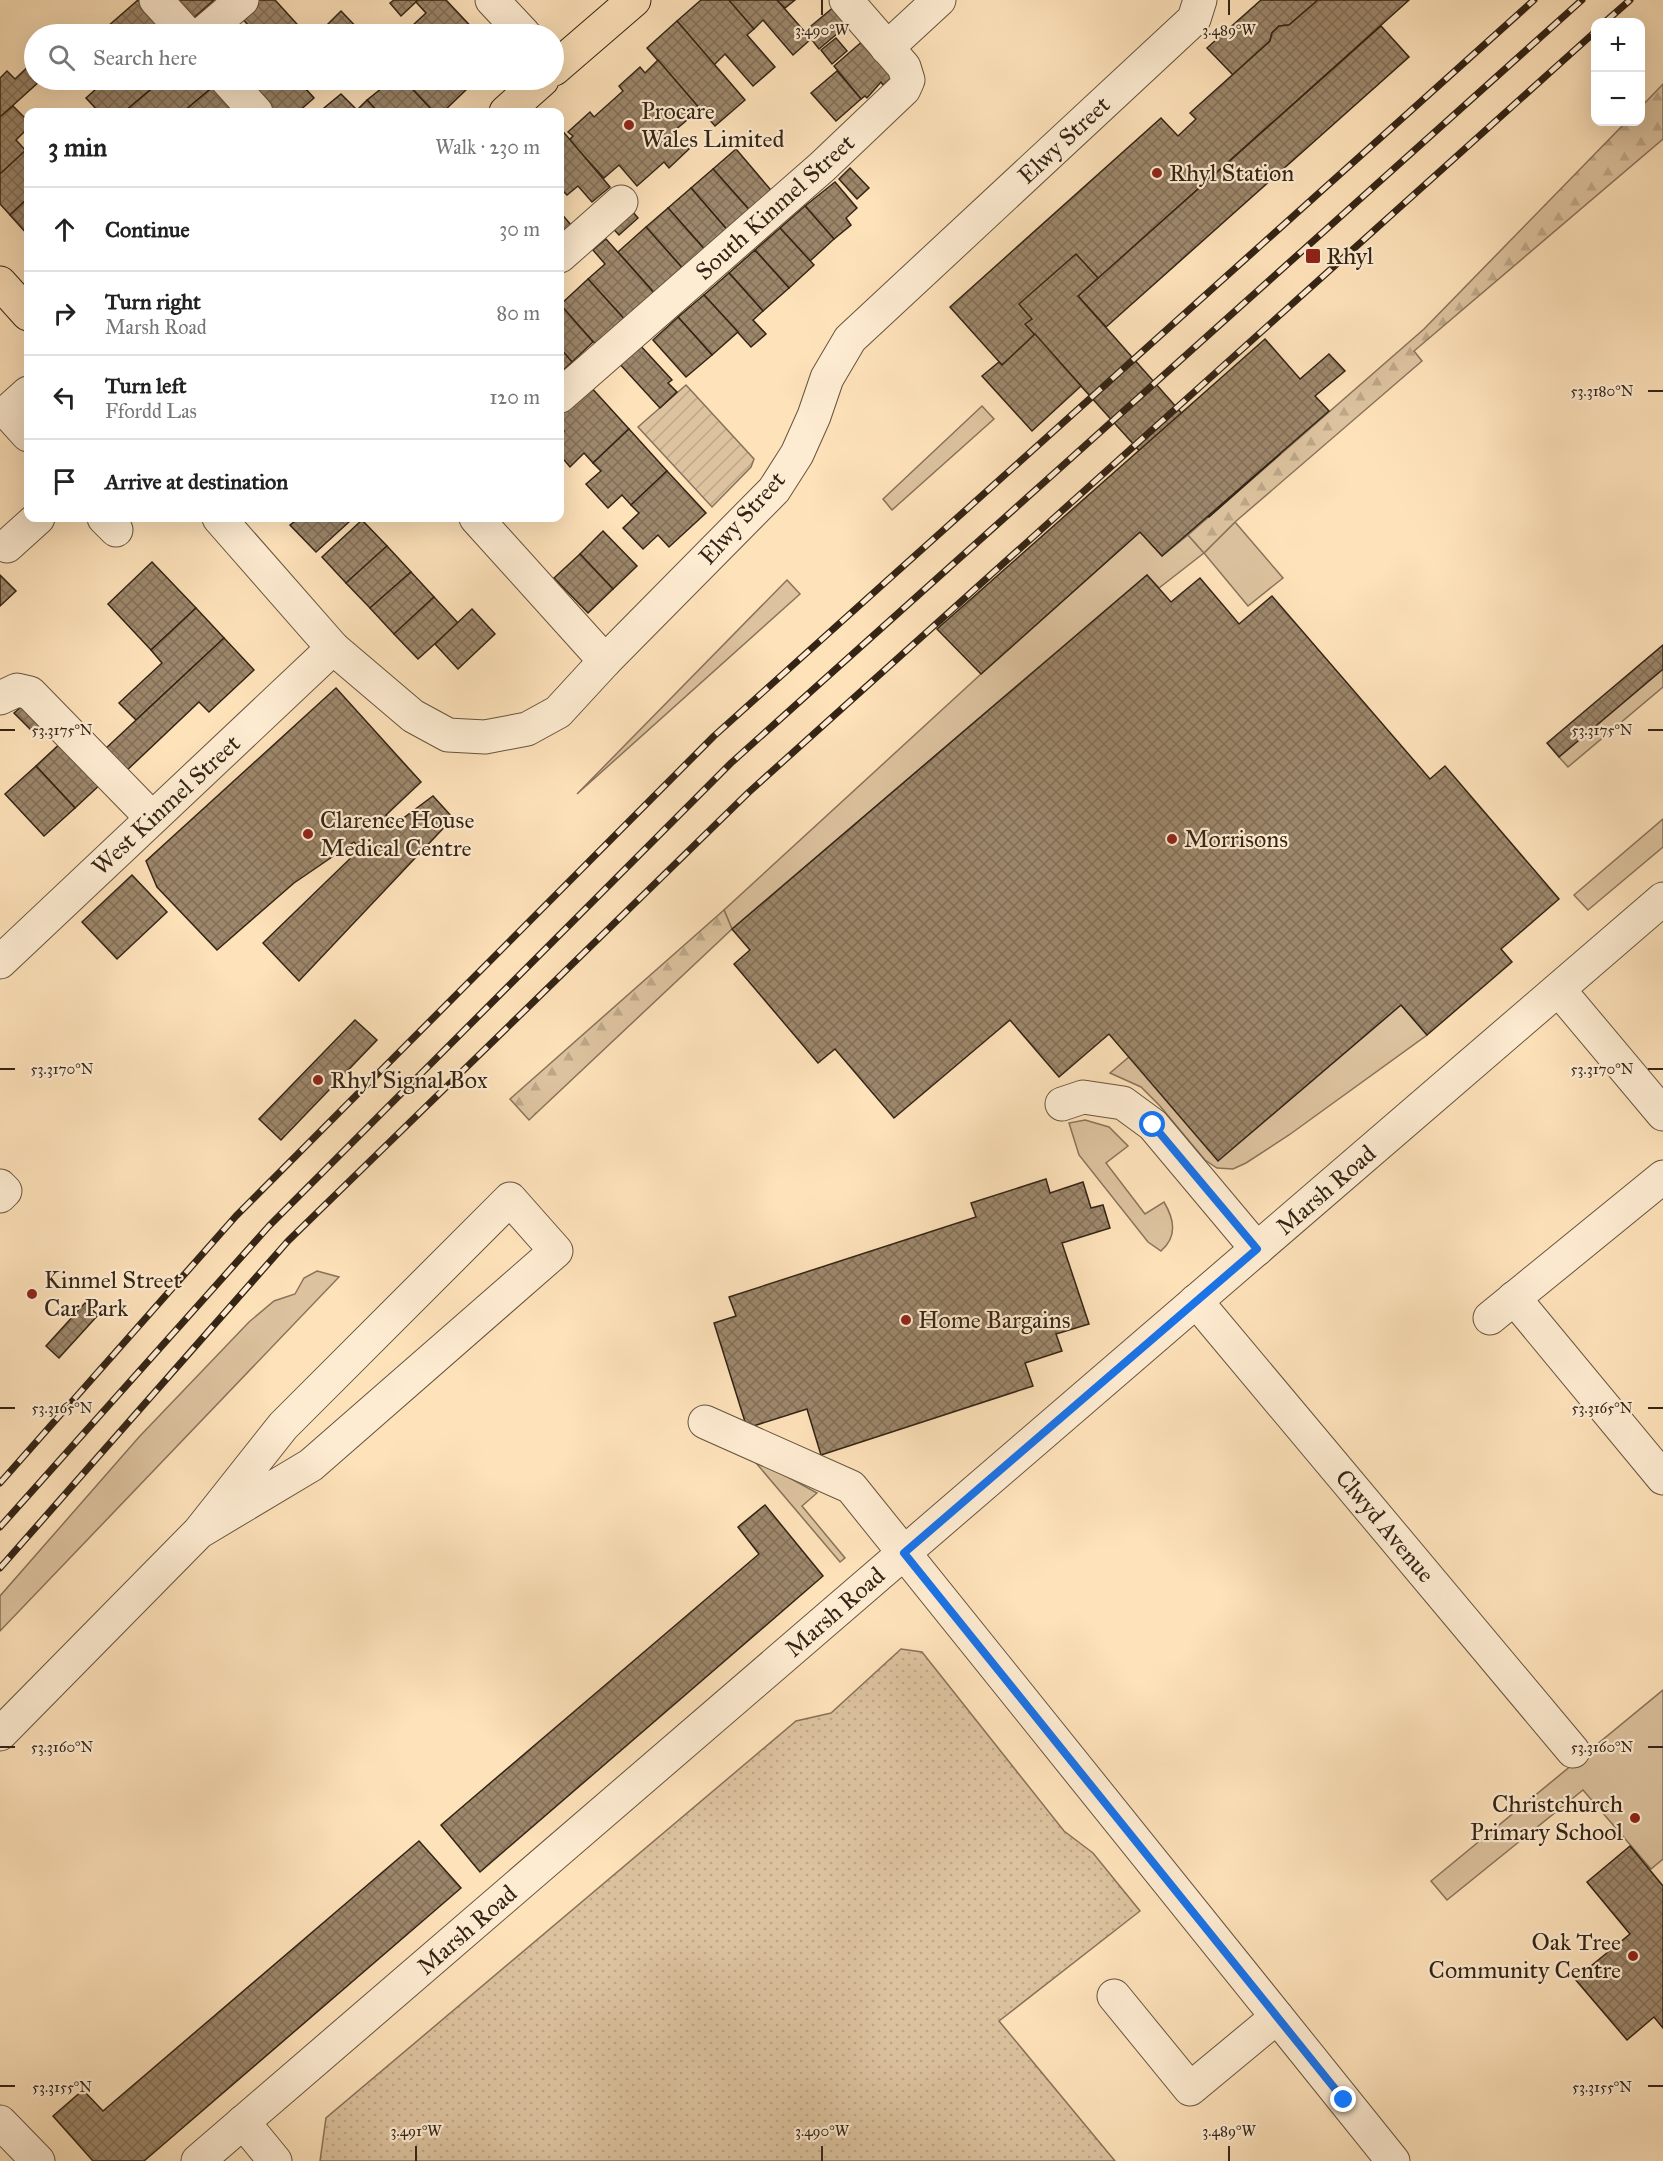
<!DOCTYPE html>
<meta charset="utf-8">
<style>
:root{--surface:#fff;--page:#f2f2f2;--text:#222;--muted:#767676;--line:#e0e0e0}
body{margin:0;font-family:"IM FELL Great Primer",serif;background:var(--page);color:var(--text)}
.controls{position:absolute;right:18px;top:18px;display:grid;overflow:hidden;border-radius:12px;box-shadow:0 6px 24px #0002}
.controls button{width:54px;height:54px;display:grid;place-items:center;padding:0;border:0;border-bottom:2px solid var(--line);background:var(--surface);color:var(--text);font:30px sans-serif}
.stop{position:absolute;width:18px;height:18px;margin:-14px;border:4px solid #1a73e8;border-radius:50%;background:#fff}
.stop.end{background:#1a73e8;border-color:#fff;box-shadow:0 2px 6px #0008}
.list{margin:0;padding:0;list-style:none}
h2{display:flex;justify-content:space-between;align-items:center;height:78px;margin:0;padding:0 24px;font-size:26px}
h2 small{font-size:20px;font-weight:400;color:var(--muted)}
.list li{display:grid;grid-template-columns:39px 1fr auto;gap:18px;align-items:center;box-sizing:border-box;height:84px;padding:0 24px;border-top:2px solid var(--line)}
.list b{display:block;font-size:22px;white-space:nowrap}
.list p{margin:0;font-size:20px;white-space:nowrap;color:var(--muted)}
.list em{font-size:20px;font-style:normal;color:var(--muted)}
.icon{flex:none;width:33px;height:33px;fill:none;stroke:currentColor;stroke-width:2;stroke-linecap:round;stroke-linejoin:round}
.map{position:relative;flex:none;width:1663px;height:2161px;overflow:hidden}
.search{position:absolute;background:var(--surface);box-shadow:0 6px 24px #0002;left:24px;top:24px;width:540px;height:66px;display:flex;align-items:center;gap:15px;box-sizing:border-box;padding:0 21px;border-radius:33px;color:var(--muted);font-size:22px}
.panel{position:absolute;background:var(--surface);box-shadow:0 6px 24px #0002;left:24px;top:108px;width:540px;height:414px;border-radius:12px}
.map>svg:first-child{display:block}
.grass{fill:#dcc29e;stroke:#88735a;stroke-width:1.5}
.forest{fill:url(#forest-firs);stroke:#88735a;stroke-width:1.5}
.park{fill:url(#park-dots);stroke:#88735a;stroke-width:1.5}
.garden{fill:url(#garden-furrows);stroke:#88735a;stroke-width:1.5}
.building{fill:url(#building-cross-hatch);stroke:#342415;stroke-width:1.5}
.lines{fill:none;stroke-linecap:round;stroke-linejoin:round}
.minor-casing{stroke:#66543e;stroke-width:35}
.major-casing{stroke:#342415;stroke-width:35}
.minor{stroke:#feecd2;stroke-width:33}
.major{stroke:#fee2ba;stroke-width:33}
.rail-casing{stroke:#342415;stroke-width:7}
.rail{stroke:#feecd2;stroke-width:4.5;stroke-dasharray:14;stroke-linecap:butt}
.route{stroke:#1a73e8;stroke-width:8}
.ticks{fill:none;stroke:#342415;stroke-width:2}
.poi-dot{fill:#8f2418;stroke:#feecd2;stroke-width:2}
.labels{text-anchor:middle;stroke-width:4.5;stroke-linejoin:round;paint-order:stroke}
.poi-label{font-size:24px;fill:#342415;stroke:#feecd2;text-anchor:start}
.street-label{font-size:24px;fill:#342415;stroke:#feecd2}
.ticks-label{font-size:15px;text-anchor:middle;fill:#342415;stroke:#feecd2;stroke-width:4.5;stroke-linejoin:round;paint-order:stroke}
</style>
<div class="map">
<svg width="1663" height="2161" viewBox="0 0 1663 2161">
<defs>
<pattern id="forest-firs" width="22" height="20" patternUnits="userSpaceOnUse" patternTransform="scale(1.5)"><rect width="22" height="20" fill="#dcc29e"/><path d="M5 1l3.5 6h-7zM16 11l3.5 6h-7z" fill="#bda787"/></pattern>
<pattern id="park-dots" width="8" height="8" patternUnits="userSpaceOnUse" patternTransform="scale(1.5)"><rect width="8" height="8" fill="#dcc29e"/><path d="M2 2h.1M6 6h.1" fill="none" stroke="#bda787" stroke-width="1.8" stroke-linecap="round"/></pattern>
<pattern id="garden-furrows" width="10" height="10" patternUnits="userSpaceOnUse" patternTransform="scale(1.5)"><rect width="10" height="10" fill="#dcc29e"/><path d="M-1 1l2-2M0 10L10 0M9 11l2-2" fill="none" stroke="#bda787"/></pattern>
<pattern id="building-cross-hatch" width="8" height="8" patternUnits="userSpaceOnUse" patternTransform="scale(1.5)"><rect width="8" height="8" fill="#9d876b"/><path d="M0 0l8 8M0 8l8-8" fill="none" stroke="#816e57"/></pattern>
</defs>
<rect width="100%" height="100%" fill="#fee2ba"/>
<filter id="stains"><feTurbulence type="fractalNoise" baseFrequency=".00333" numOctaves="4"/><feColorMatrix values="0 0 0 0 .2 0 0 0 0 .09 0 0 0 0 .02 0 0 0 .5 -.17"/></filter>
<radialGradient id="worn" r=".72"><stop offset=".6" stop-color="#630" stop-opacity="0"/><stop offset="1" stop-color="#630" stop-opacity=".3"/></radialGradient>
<!-- grass -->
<g class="grass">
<path d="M982,406L994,419L892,510L883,499Z"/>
<path d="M1235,522L1283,578L1248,606L1204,553L1159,588L1147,575L732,929L724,910L981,674L1140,532L1162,556L1188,535L1204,553Z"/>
<path d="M787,580L800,594L577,794Z"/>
<path d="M1663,669V687L1568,767L1559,757Z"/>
<path d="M1663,819V847L1588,910L1574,895Z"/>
<path d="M1401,1005L1427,1035L1289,1135L1246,1163L1233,1169L1217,1168L1205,1160L1160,1106L1141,1087L1110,1073L1129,1057Z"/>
<path d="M1085,1120L1109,1127L1128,1146L1106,1163L1145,1214L1164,1202C1174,1219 1178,1236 1161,1251L1148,1242L1079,1155L1069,1123Z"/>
<path d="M317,1271L339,1277L0,1631V1596L139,1437L249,1322L274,1301L295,1294L304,1278Z"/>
<path d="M751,1457L817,1493L802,1506L845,1558L840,1562Z"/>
<path d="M1663,1690V1859L1651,1869L1583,1790L1447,1900L1431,1881Z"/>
</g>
<!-- forest -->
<g class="forest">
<path d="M1663,84V139L1414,351L1422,361L1235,522L1204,553L1188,535L1424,329L1626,122H1640L1641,107Z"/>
<path d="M724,910L732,929L529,1120L510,1099Z"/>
</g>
<!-- park -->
<path class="park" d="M901,1649L922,1652L1064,1831L1093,1853L1140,1911L999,2021L1115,2161H320L326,2118L796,1721L831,1713Z"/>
<!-- garden -->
<path class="garden" d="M686,385L754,459L751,467L712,507L638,427Z"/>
<!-- building -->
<g class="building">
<path d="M138,0L163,29L157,34H99Z"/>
<path d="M171,0H214L190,21Z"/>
<path d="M257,0H275L306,34H256L240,16Z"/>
<path d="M394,0H418L401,16L390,3Z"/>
<path d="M418,0H446L478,34H420L412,26L426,13L416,2Z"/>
<path d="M701,0H729L754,29L747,35L775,67L753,86L725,54L714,65L677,21Z"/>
<path d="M729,0H777L811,39L793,55L763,20L754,29Z"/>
<path d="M777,0H795L785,8Z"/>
<path d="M1261,0H1318L1289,25L1279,26L1272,33L1270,41L1233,75L1207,48Z"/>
<path d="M1318,0H1409L1002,365L950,307L1161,118L1178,136L1196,119L1190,113L1270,41L1272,33L1279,26L1289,25Z"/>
<path d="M835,6L850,23L819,49L805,31Z"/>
<path d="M341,11L363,34H334L326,26Z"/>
<path d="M677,21L745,100L715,126L647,48Z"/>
<path d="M1381,26L1409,57L1106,327L1078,296Z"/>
<path d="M836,38L847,51L832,64L821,50Z"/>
<path d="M865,39L893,72L889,75L891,78L883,85L881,82L867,98L865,96L861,99L834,66Z"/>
<path d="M658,60L700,109L673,132L689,149L669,168L664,162L637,186L619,165L604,178L569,140L573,136L568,132L590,112L594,117L623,91L619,86L640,67L645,73Z"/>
<path d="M34,61V80H41L0,117V78L7,71L15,79Z"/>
<path d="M837,71L861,99L836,121L811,93Z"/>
<path d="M106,80H162L124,112H99L86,98Z"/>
<path d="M162,80H208L214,86L183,112H124Z"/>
<path d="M244,80H298L314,98L298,112H273Z"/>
<path d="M298,80H318L307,90Z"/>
<path d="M374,80H404L434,112H378L367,100L382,88Z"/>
<path d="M404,80H460L468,88L443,112H434Z"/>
<path d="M460,80H478L468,88Z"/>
<path d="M214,86L239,112H183Z"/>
<path d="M341,94L357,110L367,100L378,112H329L324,108Z"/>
<path d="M13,106L28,121V128L16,140L26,151L0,174V117Z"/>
<path d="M560,128L610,187L592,202L578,186L567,195L560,188Z"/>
<path d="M28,148V198L10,215L0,204V174Z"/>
<path d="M736,149L775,195L753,214L713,169Z"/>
<path d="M850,168L869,188L857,199L839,179Z"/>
<path d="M713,169L753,214L730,233L691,188Z"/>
<path d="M835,182L857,208L846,218L851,225L834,239L805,206Z"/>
<path d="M691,188L730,233L707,252L668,208Z"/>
<path d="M28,198V235L10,215Z"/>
<path d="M626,204L638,218L619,235L606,221Z"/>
<path d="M805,206L834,239L810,261L780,228Z"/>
<path d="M668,208L707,252L685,271L646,227Z"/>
<path d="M560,212L571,225L560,235Z"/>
<path d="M646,227L685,271L657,296L618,252Z"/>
<path d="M780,228L814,265L789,288L755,250Z"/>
<path d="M606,239L657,296L627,322L588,279L605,264L593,250Z"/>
<path d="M755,250L789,288L763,311L729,273Z"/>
<path d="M1076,254L1098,278L1078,296L1224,461L1257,430L1280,454L1209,517L1198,505L1192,509L1025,324L1032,319L1019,304Z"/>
<path d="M729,273L763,311L753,320L766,334L751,347L704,295Z"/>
<path d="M588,279L627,322L599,348L560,305Z"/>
<path d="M704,295L738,332L712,355L678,317Z"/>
<path d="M560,304L593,342L572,362L560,348Z"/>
<path d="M678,317L712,355L686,377L653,340Z"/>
<path d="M1035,334L1081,386L1032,431L982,376L999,362L1002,365Z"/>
<path d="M1265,339L1300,379L1329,354L1345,371L1315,396L1329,411L1162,556L1140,532L981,674L937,629Z"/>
<path d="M638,343L672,380L668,383L677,392L660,408L617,361Z"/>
<path d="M560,348L572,362L560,373Z"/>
<path d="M589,385L629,429L593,463L584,453L570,467L560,455V435L564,431L560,426V412Z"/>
<path d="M629,429L667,471L631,505L622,495L608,508L586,484L601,471L593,463Z"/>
<path d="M667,471L706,513L669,547L658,535L643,549L623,528L639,513L631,505Z"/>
<path d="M299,518H347L350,521L316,552L290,525Z"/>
<path d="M362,520L387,546L346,583L322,557Z"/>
<path d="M603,531L637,566L613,589L580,554Z"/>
<path d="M387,546L411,572L370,608L346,583Z"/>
<path d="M580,554L613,589L588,613L554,578Z"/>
<path d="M152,562L196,608L151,650L108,604Z"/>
<path d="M411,572L434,597L394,634L370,608Z"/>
<path d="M0,575L16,591L0,606Z"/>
<path d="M1147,575L1171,602L1200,578L1239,624L1272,596L1430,779L1445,766L1559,899L1501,949L1512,962L1427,1035L1401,1005L1218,1161L1109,1034L1059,1077L1010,1020L894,1118L835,1049L818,1063L734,964L750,950L732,929Z"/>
<path d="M434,597L458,623L418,659L394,634Z"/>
<path d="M196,608L224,638L136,720L119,703L162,663L151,650Z"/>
<path d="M472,609L495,634L458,669L435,644Z"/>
<path d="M224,638L254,670L209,712L199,702L124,773L104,750Z"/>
<path d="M1663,645V669L1559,757L1547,743Z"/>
<path d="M336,688L421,782L386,815L394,825L433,796L453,818L299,981L263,943L360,849L354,842L294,883L217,950L157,887L146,861Z"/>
<path d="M28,701L47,721L34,733L14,713Z"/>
<path d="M65,739L104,781L75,808L36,766Z"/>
<path d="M36,766L75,808L44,836L5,794Z"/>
<path d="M132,875L167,912L117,959L82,922Z"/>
<path d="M355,1020L377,1040L281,1140L259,1119Z"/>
<path d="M1046,1179L1050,1193L1083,1182L1091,1208L1103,1205L1110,1228L1062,1243L1089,1324L1056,1334L1062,1351L1025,1363L1033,1386L821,1455L807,1409L747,1428L714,1323L736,1316L729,1297L976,1217L971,1203Z"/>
<path d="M85,1303L98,1315L59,1358L46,1346Z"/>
<path d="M765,1505L823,1576L480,1872L441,1825L759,1554L738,1527Z"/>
<path d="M419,1841L461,1888L144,2161H93L53,2116L83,2090L103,2111Z"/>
<path d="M1630,1846L1663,1886V2028L1654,2017L1627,2040L1575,1979L1630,1934L1587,1882Z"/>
</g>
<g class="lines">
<!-- minor casing -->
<g class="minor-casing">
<g id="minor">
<path d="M156,0L187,34"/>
<path d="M492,0L524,34"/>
<path d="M202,34L242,0"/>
<path d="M887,48L939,0"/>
<path d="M227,80L256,112"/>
<path d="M560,256L621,202"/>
<path d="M28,393L7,412L28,435"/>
<path d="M560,396L822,167L904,89L908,80L904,67L846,0"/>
<path d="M104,518L116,530"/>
<path d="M219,518L333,648L413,716L448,735L485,737L527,729L558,712L605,661L774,490L797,454L814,416L827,378L850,339L1194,19L1200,0"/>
<path d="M476,518L605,661"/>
<path d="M7,546L38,518"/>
<path d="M0,698L17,690L30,693L152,818"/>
<path d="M0,962L333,648"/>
<path d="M1559,990L1663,1114"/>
<path d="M1062,1104L1083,1097L1123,1103L1153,1125L1257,1249"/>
<path d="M0,1186L5,1191L0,1196"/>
<path d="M1514,1298L1663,1478"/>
<path d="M1196,1301L1573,1751"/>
<path d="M1490,1318L1663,1177"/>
<path d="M705,1422L851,1487L1393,2161"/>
<path d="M0,1734L199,1532L283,1426L510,1199L556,1251L311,1465L199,1532"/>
<path d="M1114,1996L1190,2089L1277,2017"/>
<path d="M0,2122L38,2161"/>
<path d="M243,2122L275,2161"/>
<path d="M198,2161L1663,899"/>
</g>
</g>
<!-- major casing -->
<g class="major-casing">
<g id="major">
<path d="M554,69L634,0"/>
<path d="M506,112L542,80"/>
<path d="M0,283L28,314"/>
</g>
</g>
<!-- minor -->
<use href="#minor" class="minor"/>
<!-- major -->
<use href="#major" class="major"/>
<!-- rail casing -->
<g class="rail-casing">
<g id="rail">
<path d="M1605,22L1630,0"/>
<path d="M0,1483L236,1216L714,736L1534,0"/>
<path d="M0,1527L269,1226L731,763L1582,0"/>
<path d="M0,1568L288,1241L749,792L1596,31"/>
</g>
</g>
<!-- rail -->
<use href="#rail" class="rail"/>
</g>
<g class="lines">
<!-- route -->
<path class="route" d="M1153,1125L1257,1249L904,1553L1344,2100"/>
</g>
<!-- ticks -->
<path class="ticks" d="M822,0V15M1229,0V15M1648,391H1663M0,730H15M1648,730H1663M0,1069H15M1648,1069H1663M0,1408H15M1648,1408H1663M0,1747H15M1648,1747H1663M0,2086H15M1648,2086H1663M416,2146V2161M822,2146V2161M1229,2146V2161"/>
<!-- markers -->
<g class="poi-dot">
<circle cx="629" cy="125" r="6"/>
<circle cx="1157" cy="173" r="6"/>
<rect x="1305" y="248" width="16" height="16" rx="3"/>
<circle cx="308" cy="834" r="6"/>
<circle cx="1172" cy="839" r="6"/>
<circle cx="318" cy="1080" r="6"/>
<circle cx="32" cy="1294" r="6"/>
<circle cx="906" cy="1320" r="6"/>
<circle cx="1635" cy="1818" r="6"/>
<circle cx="1633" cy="1956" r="6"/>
</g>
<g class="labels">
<!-- poi labels -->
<g class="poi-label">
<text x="641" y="119">Procare<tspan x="641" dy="28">Wales Limited</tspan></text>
<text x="1169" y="181">Rhyl Station</text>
<text x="1326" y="264">Rhyl</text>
<text x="320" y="828">Clarence House<tspan x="320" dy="28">Medical Centre</tspan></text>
<text x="1184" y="847">Morrisons</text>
<text x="330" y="1088">Rhyl Signal Box</text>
<text x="44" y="1288">Kinmel Street<tspan x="44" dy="28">Car Park</tspan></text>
<text x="918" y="1328">Home Bargains</text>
<text x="1623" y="1812" text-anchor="end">Christchurch<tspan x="1623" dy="28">Primary School</tspan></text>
<text x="1621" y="1950" text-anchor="end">Oak Tree<tspan x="1621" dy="28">Community Centre</tspan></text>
</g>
<!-- street labels -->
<g class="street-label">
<text transform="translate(1064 140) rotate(-43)" y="8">Elwy Street</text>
<text transform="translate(775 207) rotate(-42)" y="8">South Kinmel Street</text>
<text transform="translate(742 518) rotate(-48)" y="8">Elwy Street</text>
<text transform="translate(166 805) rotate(-43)" y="8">West Kinmel Street</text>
<text transform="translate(1326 1190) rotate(-41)" y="8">Marsh Road</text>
<text transform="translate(1385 1526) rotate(50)" y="8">Clwyd Avenue</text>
<text transform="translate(835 1612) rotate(-41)" y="8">Marsh Road</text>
<text transform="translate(467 1930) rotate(-41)" y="8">Marsh Road</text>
</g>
</g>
<g class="ticks-label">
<text x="822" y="35">3.490°W</text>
<text x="1229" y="35">3.489°W</text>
<text x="1602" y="396">53.3180°N</text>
<text x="62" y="735">53.3175°N</text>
<text x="1602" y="735">53.3175°N</text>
<text x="62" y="1074">53.3170°N</text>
<text x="1602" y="1074">53.3170°N</text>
<text x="62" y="1413">53.3165°N</text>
<text x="1602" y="1413">53.3165°N</text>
<text x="62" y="1752">53.3160°N</text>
<text x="1602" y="1752">53.3160°N</text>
<text x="62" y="2092">53.3155°N</text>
<text x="1602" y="2092">53.3155°N</text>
<text x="416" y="2136">3.491°W</text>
<text x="822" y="2136">3.490°W</text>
<text x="1229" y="2136">3.489°W</text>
</g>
<rect width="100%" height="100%" filter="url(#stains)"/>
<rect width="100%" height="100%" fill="url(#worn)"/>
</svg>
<div class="controls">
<button>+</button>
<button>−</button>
</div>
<div class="stop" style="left:1153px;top:1125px"></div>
<div class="stop end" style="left:1344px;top:2100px"></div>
<div class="search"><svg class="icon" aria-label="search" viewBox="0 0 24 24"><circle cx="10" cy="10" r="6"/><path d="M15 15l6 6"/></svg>Search here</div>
<section class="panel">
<h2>3 min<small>Walk · 230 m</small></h2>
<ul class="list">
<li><svg class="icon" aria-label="ahead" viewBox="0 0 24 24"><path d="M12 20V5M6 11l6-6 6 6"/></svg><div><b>Continue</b></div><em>30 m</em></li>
<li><svg class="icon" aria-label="right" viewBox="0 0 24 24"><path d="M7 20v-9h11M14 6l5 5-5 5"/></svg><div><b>Turn right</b><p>Marsh Road</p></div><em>80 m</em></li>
<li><svg class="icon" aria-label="left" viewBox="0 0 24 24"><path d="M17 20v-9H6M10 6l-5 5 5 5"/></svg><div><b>Turn left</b><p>Ffordd Las</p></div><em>120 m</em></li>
<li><svg class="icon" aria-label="arrive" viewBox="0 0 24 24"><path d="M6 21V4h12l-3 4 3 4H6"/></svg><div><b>Arrive at destination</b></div></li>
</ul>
</section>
</div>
